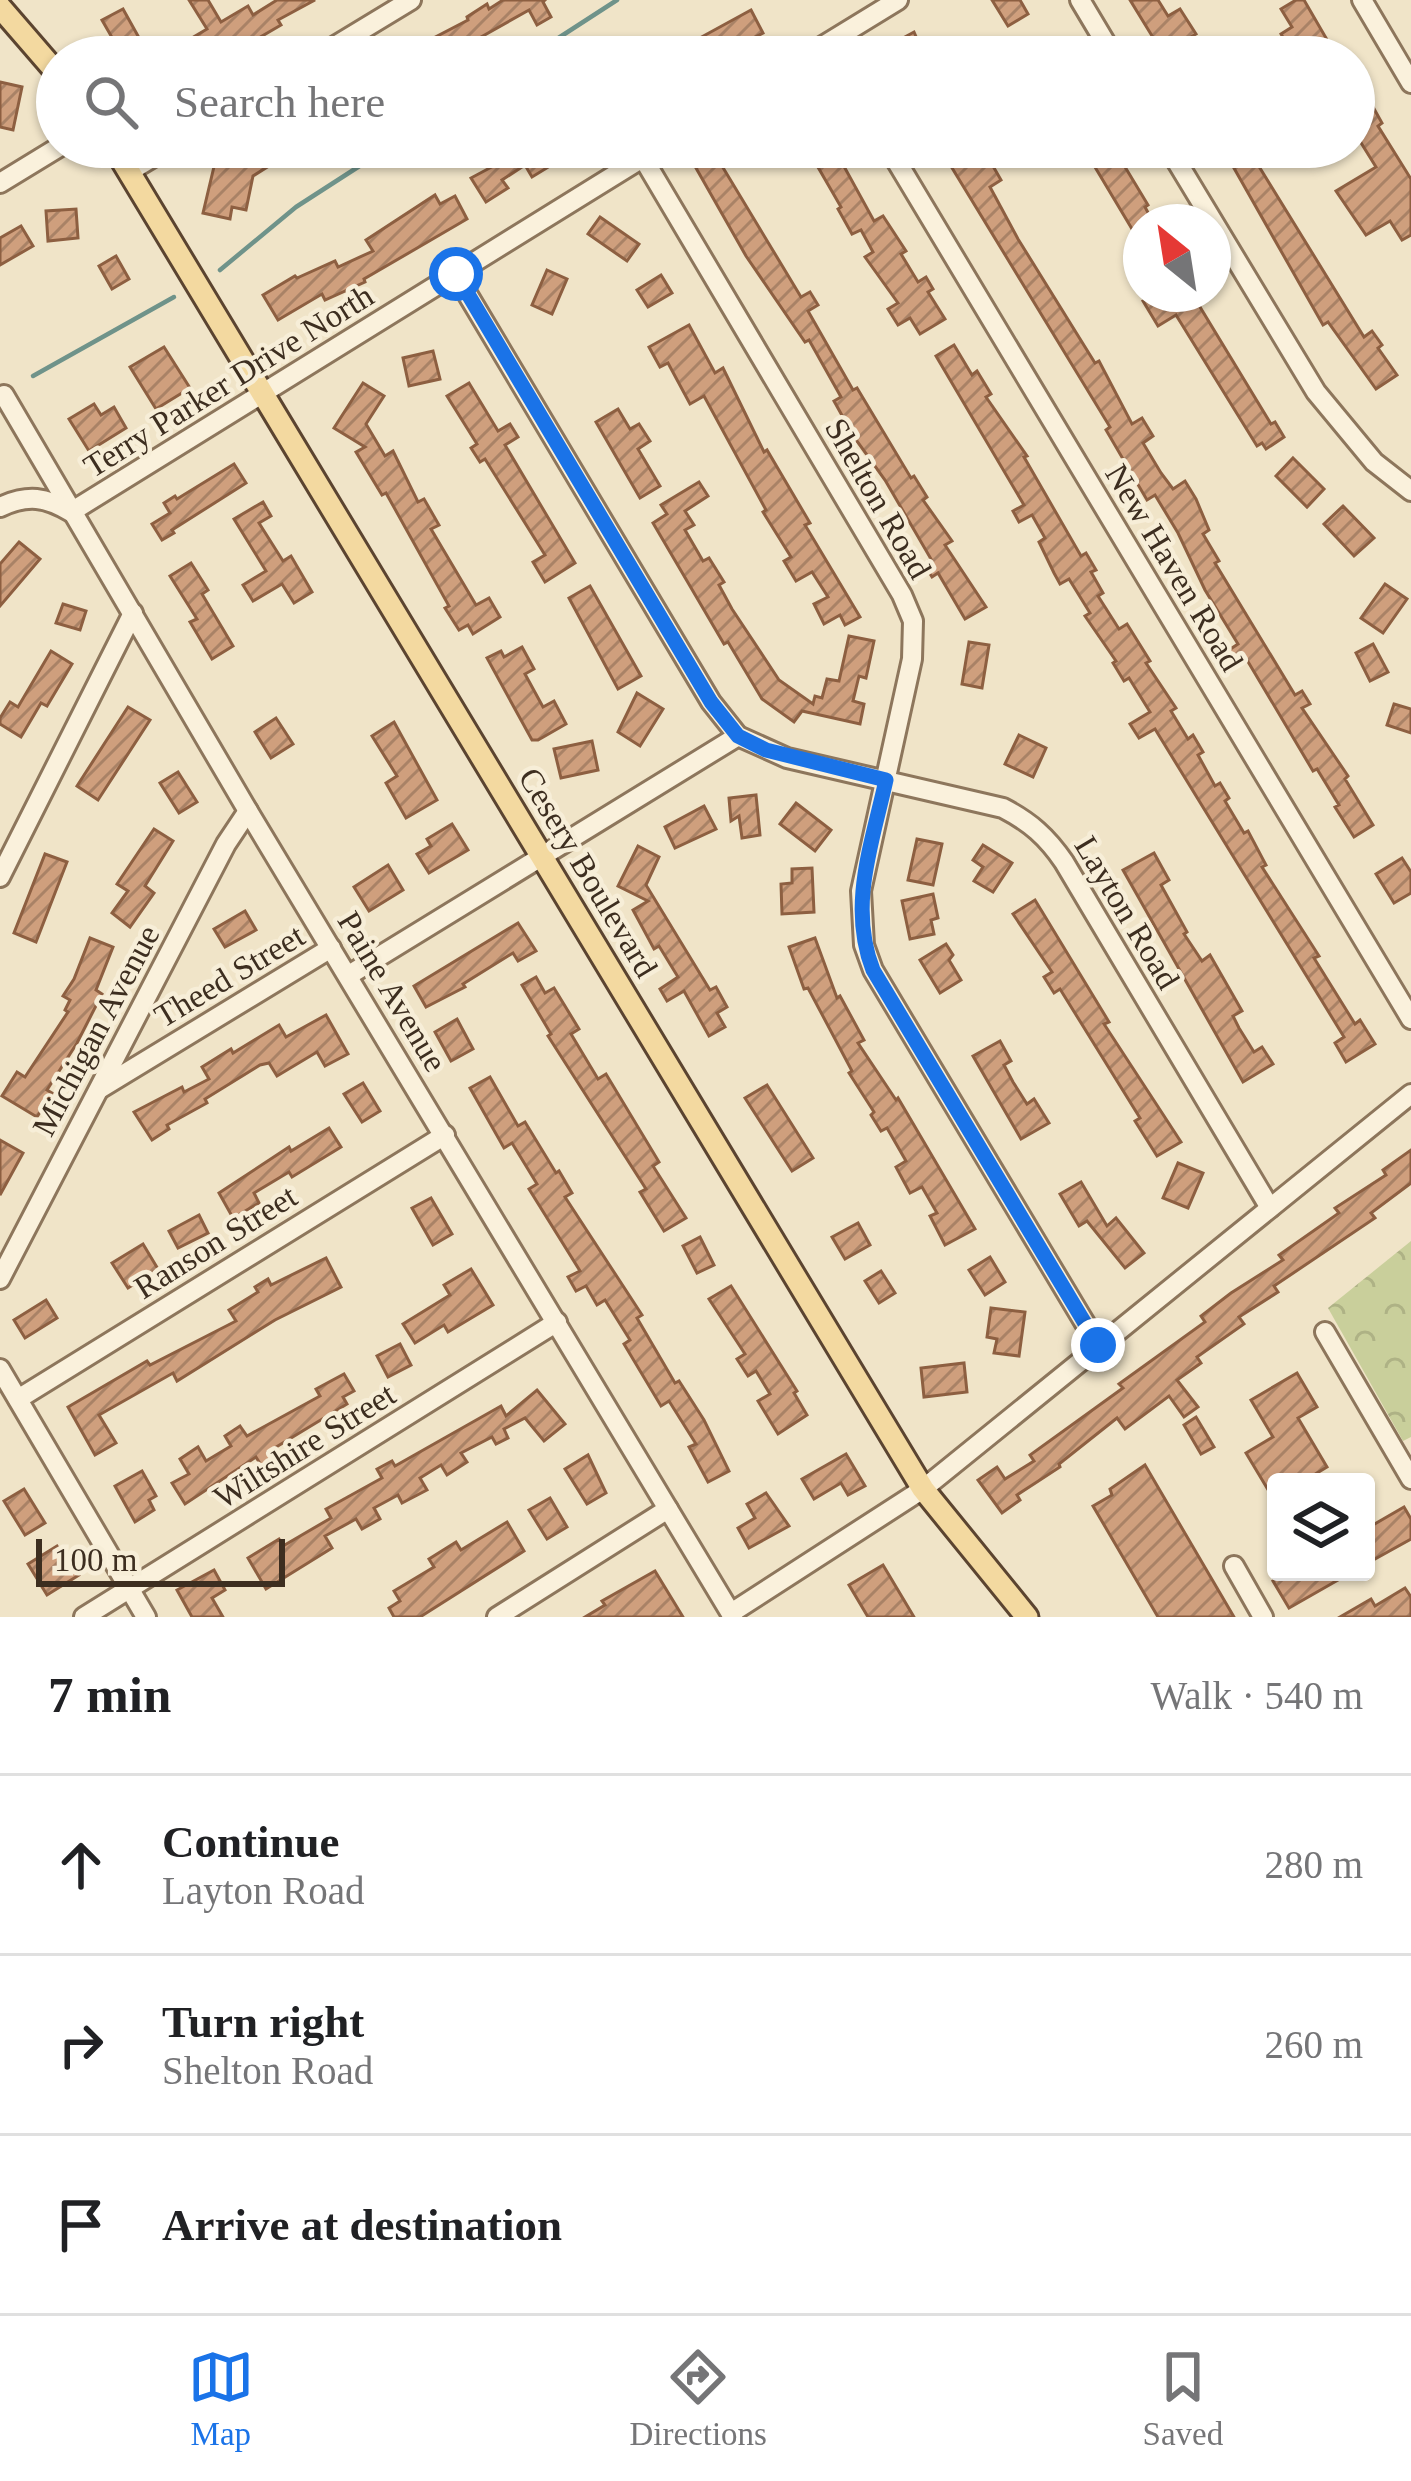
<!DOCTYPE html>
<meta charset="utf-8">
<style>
:root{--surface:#fff;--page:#f2f2f2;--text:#202124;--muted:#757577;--line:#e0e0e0;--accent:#1a73e8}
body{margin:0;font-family:Georgia,serif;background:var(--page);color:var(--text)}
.controls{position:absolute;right:36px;bottom:36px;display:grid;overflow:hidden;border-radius:12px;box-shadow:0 3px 9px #0004}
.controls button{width:108px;height:108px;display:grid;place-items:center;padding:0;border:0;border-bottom:3px solid var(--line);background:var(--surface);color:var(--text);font:60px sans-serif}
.compass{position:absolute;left:1123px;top:204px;width:108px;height:108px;border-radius:50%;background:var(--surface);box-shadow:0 3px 9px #0004;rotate:330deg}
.scale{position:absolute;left:36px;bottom:30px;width:249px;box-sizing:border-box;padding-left:12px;border:6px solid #3d2e20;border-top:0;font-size:33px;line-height:42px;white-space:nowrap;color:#3d2e20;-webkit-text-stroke:9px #f7eed8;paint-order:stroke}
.stop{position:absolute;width:36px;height:36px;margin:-27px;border:9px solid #1a73e8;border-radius:50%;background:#fff}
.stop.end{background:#1a73e8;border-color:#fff;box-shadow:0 3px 12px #0008}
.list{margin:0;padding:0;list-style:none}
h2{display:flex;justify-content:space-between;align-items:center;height:156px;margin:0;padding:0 48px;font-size:51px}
h2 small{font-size:39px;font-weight:400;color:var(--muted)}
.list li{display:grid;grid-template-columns:78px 1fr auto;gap:36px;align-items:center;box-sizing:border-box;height:180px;padding:0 48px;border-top:3px solid var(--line)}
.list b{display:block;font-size:45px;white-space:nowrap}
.list p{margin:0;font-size:39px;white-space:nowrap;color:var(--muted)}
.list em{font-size:39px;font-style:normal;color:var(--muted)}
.icon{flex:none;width:66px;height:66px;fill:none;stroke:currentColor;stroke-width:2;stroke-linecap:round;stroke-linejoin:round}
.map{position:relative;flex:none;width:1411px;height:1617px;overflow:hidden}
.search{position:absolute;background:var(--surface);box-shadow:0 3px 9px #0004;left:36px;right:36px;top:36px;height:132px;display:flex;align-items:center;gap:30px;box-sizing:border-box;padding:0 42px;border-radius:66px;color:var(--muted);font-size:45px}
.sheet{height:696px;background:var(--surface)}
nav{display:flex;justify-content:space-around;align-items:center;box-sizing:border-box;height:168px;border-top:3px solid var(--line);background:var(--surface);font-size:33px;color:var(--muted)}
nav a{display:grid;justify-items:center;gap:6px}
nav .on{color:var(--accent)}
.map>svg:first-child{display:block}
.forest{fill:url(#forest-crowns)}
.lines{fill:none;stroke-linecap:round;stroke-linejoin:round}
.stream{stroke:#6f938a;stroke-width:4.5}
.building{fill:url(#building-hatch);stroke:#8d5f41;stroke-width:3}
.minor-casing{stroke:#8d765c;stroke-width:24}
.major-casing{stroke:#5b4430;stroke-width:27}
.minor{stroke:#faf1dc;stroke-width:18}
.major{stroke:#f3d9a0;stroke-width:21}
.route{stroke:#1a73e8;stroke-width:15}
.labels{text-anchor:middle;stroke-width:9;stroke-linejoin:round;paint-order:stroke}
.street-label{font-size:33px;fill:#3d2e20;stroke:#f7eed8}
</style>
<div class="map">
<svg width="1411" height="1617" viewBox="0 0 1411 1617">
<defs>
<pattern id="forest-crowns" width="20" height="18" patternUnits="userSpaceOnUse" patternTransform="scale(3)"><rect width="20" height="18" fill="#c9cf9b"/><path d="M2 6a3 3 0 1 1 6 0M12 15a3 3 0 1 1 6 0" fill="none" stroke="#aeb285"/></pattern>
<pattern id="building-hatch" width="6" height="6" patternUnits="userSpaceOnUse" patternTransform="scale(3)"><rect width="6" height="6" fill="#cf9f7d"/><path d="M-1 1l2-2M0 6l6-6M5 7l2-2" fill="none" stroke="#a98266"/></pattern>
</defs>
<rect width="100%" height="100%" fill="#f0e4c8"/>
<!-- forest -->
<path class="forest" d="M1411,1241V1437L1403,1441L1328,1308Z"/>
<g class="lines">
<!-- stream -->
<g class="stream">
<path d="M529,57L617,0"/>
<path d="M220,270L296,207L389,147"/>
<path d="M33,376L174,297"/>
</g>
</g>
<!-- building -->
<g class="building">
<path d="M189,0H208L221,22L248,6L253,15L277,0H315L278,20L281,25L245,46L243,43L220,57H188L180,45L207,29Z"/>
<path d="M503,0H545L543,2L551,17L537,25L529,10L458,50L462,57H409L426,48L424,43L468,20L467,17L487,4L489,9Z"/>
<path d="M992,0H1020L1028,14L1008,26Z"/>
<path d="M1130,0H1158L1168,16L1180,9L1196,34L1184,41L1194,57H1165Z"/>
<path d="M1296,0H1304L1337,57H1309L1303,48L1293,54L1281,34L1292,27L1281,9Z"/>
<path d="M123,9L143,45L128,54L119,38L114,41L102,20Z"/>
<path d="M751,10L763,33L734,48L729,39L706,52L709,57H665Z"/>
<path d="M914,32L925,57H868Z"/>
<path d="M0,82L22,87L13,130L0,127Z"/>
<path d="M1354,86L1367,108L1372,105L1382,123L1378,126L1411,179V235L1402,240L1390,221L1366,235L1336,191L1376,167L1358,138L1354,140Z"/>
<path d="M249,147H299L253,176L246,210L232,207L230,219L203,213L217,154L233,157Z"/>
<path d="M529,147H581L532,177L525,165L502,180L508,188L486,202L471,178Z"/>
<path d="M965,147H982L1001,180L990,187L1018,239L1095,363L1099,361L1132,424L1142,418L1153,436L1143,443L1161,473L1173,489L1185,481L1196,499L1209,530L1203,534L1219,561L1215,563L1295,695L1302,691L1310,704L1302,708L1348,776L1345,779L1373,825L1354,837L1335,807L1339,805L1317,769L1313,771L1247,660L1235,667L1226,652L1238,644L1205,590L1178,533L1155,495L1147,500L1106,430L1110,427L946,158Z"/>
<path d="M1083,147H1113L1148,205L1145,207L1153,222H1141V244Z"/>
<path d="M1222,147H1247L1364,337L1372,331L1382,345L1378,348L1397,375L1376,389L1328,322L1323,325Z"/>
<path d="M835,150L874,221L883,216L906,251L901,254L918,282L926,277L933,289L928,292L945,319L920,334L910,318L898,325L888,309L898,303L865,257L873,252L861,230L852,234L838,209L841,207L815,162Z"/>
<path d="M716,156L801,297L810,292L818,305L808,311L853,390L857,388L911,478L914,476L927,497L923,500L952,541L945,545L986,607L965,619L938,573L932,577L924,564L931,559L885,480L854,437L834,401L841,397L809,340L805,342L746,256L696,168Z"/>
<path d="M435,195L440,204L455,196L467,219L364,279L365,282L325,300L322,294L278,320L263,295L295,276L297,278L335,261L338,267L373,251L366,240Z"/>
<path d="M76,209L78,238L48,241L46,211Z"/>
<path d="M600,217L639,244L627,261L588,234Z"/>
<path d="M21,226L33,246L0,265V238Z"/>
<path d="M116,256L129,279L112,289L99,266Z"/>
<path d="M547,270L567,279L552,314L532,305Z"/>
<path d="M661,275L672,293L648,307L637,290Z"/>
<path d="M1155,294H1211L1197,302L1271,424L1275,422L1284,437L1266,449L1262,443L1257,446L1176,315L1158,326L1143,301Z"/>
<path d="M689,325L715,373L723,368L764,452L767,450L810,523L805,525L860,617L845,625L840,615L824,624L814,604L828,597L812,572L796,581L784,561L791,557L763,512L766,510L704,396L690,404L668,363L660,367L649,347Z"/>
<path d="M954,345L972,375L977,371L991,394L986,397L1027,456L1024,457L1081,556L1086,553L1096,570L1091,572L1103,593L1098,596L1119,629L1127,624L1150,661L1146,663L1176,708L1171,711L1188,739L1193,735L1203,752L1198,755L1215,786L1220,783L1229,798L1225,801L1244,833L1248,831L1266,865L1262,867L1319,956L1314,958L1355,1024L1360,1020L1375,1044L1346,1062L1335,1043L1344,1037L1155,729L1139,738L1130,724L1150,712L1129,678L1124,681L1113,663L1116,661L1085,616L1090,613L1069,579L1060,584L1054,573L1039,542L1045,538L1032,515L1019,522L1013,511L1024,505L936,356Z"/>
<path d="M164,347L190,388L156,409L130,367Z"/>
<path d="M433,351L440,379L409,386L403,358Z"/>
<path d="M363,383L384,396L366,424L385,456L393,451L418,502L424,499L439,525L431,529L476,605L489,598L500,617L473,634L468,625L459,630L445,608L449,606L386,493L382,495L356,452L365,447L334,428Z"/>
<path d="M469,383L498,431L510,424L518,437L505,445L575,563L545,582L533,562L545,555L485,459L480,462L471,448L477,444L447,396Z"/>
<path d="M94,404L101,415L114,407L126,428L89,451L69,419Z"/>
<path d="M618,409L630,429L639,424L650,441L638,449L660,486L640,498L596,422Z"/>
<path d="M1293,458L1324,489L1307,507L1276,476Z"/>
<path d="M234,464L246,483L172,530L174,533L162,540L152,524L170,513L164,503L175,496L177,499Z"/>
<path d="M699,482L708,496L685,511L694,525L685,530L703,561L709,558L724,582L719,585L732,609L779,680L813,704L815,696L822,698L827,679L839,681L849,636L874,641L866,678L859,676L853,701L864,704L860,724L802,711L794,722L762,699L728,642L724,644L653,523L667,514L661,505Z"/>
<path d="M263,502L271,516L259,523L283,561L291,556L312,592L294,603L282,584L253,601L243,585L266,571L234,519Z"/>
<path d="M1343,506L1374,538L1354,556L1324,524Z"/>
<path d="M19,542L40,559L0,606V564Z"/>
<path d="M191,563L208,590L202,594L233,646L212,659L190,622L197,619L170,576Z"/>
<path d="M1385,584L1407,599L1383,633L1361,618Z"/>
<path d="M590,586L641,676L618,689L569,598Z"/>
<path d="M63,604L86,611L80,630L56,623Z"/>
<path d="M969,642L989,645L982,688L962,684Z"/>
<path d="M1373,644L1388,672L1370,681L1356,653Z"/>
<path d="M522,647L534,669L525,674L543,707L554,701L566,724L538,740H532L487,658L501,651L504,657Z"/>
<path d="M51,651L72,664L47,706L41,703L21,737L0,724V718L10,702L18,707Z"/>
<path d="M637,693L663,709L640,746L618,732Z"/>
<path d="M1394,704L1411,709V733L1387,725Z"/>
<path d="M128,707L150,720L98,800L77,786Z"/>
<path d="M276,718L293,744L271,758L255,732Z"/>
<path d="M394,722L437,800L406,818L386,783L397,776L372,736Z"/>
<path d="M1019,735L1046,748L1033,777L1005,764Z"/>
<path d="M592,741L598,770L561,778L554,749Z"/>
<path d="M178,772L197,802L179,813L160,783Z"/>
<path d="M756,795L760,835L742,838L739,816L731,821L729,798Z"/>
<path d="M796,803L831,830L815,851L780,824Z"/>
<path d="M704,806L716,829L675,848L665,827Z"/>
<path d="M452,824L468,850L429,873L417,854L431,846L427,839Z"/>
<path d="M154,829L173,841L145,886L154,893L130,927L112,913L128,891L117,884Z"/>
<path d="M917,839L942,844L933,885L908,880Z"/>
<path d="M983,845L1012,863L993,892L974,881L983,867L973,860Z"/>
<path d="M638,846L659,857L646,885L710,990L716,987L727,1007L717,1013L725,1027L709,1036L684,991L667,1001L660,989L678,977L659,946L654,949L633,910L648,901L618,886Z"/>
<path d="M1154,853L1169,880L1161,885L1187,932L1184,934L1202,961L1210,955L1242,1011L1233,1016L1239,1028L1254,1052L1262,1047L1273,1064L1243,1082L1123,870Z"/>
<path d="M45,854L67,862L36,942L14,933Z"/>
<path d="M1402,858L1411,872V893L1394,903L1376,874Z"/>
<path d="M388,865L403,890L369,911L354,887Z"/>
<path d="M812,868L814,912L782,914L781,884L792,883V869Z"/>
<path d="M933,894L938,918L931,920L934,934L910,939L902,901Z"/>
<path d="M1035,900L1109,1022L1104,1024L1181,1142L1157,1156L1135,1121L1140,1118L1060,989L1054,993L1044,977L1052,972L1013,914Z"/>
<path d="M245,911L256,930L225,947L214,929Z"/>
<path d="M518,923L536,951L518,961L513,953L463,984L465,987L426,1007L414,986Z"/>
<path d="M90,938L113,947L96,990L102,994L77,1043L47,1090L52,1093L37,1117L2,1096L17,1072L25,1077L68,1012L65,1010L70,1000L63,996L74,979Z"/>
<path d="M815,938L837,998L840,996L864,1040L858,1043L896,1100L898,1098L975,1229L945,1245L930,1216L937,1213L922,1187L910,1193L896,1167L906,1161L887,1128L881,1131L871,1115L874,1112L849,1073L852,1071L808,988L804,989L789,947Z"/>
<path d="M946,944L953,955L949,960L961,980L940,993L920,960Z"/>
<path d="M536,977L545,993L554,988L579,1029L571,1034L598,1079L606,1074L659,1162L653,1166L686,1218L664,1231L640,1192L646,1189L548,1036L551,1034L522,985Z"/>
<path d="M326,1015L348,1054L325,1066L317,1052L277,1076L269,1063L260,1065L205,1099L207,1103L167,1125L169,1129L152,1140L134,1112L182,1087L184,1092L209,1079L202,1067L231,1049L233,1053L279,1025L286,1037Z"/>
<path d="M457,1019L473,1049L451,1061L435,1032Z"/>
<path d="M1000,1041L1011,1061L1004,1065L1013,1082L1027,1104L1034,1099L1049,1123L1021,1139L973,1056Z"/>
<path d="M490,1077L518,1126L525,1122L556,1173L559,1171L572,1193L565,1197L642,1315L637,1318L675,1383L679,1381L704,1420L729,1471L708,1482L689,1447L696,1444L669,1401L661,1406L624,1344L630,1340L605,1300L597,1305L586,1286L576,1291L568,1277L580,1271L529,1189L537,1184L512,1143L504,1148L470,1088Z"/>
<path d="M363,1083L380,1111L362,1122L344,1094Z"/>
<path d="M767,1085L813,1158L792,1171L745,1098Z"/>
<path d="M329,1128L341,1147L292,1177L289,1172L254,1193L259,1203L233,1218L219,1193L289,1147L291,1151Z"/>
<path d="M0,1140L23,1153L0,1195Z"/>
<path d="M1411,1150V1183L1371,1213L1375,1218L1274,1286L1278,1292L1239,1317L1244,1324L1197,1357L1201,1363L1177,1380L1198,1407L1184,1417L1169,1396L1125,1429L1117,1418L1059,1464L1060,1467L1017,1495L1020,1500L1002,1513L978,1480L997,1467L1005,1479L1034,1461L1030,1455L1123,1388L1119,1384L1205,1322L1201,1316L1231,1293L1283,1260L1279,1255L1339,1213L1335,1208L1386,1175L1383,1170Z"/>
<path d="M1178,1163L1203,1173L1188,1208L1163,1198Z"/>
<path d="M1081,1182L1107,1226L1116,1218L1144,1253L1125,1268L1087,1221L1079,1226L1060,1194Z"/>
<path d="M431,1198L452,1234L433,1245L412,1208Z"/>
<path d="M199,1215L208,1233L178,1248L169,1231Z"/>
<path d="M858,1223L870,1245L845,1259L832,1237Z"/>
<path d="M700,1237L714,1265L697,1273L683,1246Z"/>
<path d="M143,1244L158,1269L128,1288L112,1263Z"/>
<path d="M990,1257L1005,1282L985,1295L969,1270Z"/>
<path d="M326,1258L341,1287L275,1320L177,1381L173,1373L99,1415L116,1443L95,1455L68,1407L147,1361L150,1365L236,1321L229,1310L258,1292L255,1287L268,1279L271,1285Z"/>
<path d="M471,1269L493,1305L448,1332L444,1325L415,1343L403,1324L450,1295L444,1285Z"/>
<path d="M881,1271L895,1293L879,1303L865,1281Z"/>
<path d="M731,1286L797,1391L794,1393L807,1415L778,1434L758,1401L770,1394L756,1371L748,1376L737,1359L745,1354L709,1299Z"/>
<path d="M46,1300L57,1318L25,1338L14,1320Z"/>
<path d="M991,1308L1025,1312L1019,1356L994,1353L997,1339L987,1337Z"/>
<path d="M400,1344L411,1365L388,1377L377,1356Z"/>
<path d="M964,1363L967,1392L924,1397L921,1368Z"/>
<path d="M1297,1373L1317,1407L1298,1418L1327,1467L1302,1482H1276V1503L1246,1453L1273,1437L1251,1400Z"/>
<path d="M344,1374L354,1391L343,1397L347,1404L268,1452L275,1464L264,1470L256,1457L185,1504L172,1483L189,1474L180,1459L198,1447L206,1461L231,1446L225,1436L240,1426L247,1436L320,1396L316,1389Z"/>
<path d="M537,1390L565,1424L544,1441L525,1418L504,1429L508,1438L496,1444L492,1437L461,1453L467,1462L447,1475L441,1465L420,1478L427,1490L402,1503L398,1495L374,1508L380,1519L362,1529L356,1519L325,1536L332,1548L266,1589L248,1558L279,1539L283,1546L331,1518L326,1509L382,1478L377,1469L392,1461L395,1466L501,1406L506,1416Z"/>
<path d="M1196,1417L1214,1447L1201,1454L1184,1425Z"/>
<path d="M846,1454L865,1486L848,1495L841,1483L814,1499L802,1479Z"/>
<path d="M588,1455L606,1493L587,1504L565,1469Z"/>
<path d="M1145,1465L1234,1617H1158L1093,1506L1112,1495L1110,1489Z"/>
<path d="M142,1471L156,1496L149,1500L154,1510L135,1522L115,1486Z"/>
<path d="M24,1489L45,1523L25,1535L4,1501Z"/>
<path d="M766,1493L789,1526L749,1548L738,1528L755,1518L747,1504Z"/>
<path d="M550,1498L567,1527L547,1539L529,1510Z"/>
<path d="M1404,1507L1411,1519V1539L1366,1564V1529Z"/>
<path d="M507,1522L524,1551L420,1617H394L389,1608L400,1601L394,1591L434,1567L429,1559L456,1542L461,1550Z"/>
<path d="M57,1546L65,1558L80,1548L88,1562L76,1570L79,1575L47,1595L28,1564Z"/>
<path d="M883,1565L914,1617H868L849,1585Z"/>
<path d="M214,1570L225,1590L212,1598L223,1617H192L177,1590Z"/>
<path d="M655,1571L683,1617H585L605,1605L602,1601Z"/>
<path d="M1290,1572H1352L1289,1608L1273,1581Z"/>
<path d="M1405,1588L1411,1597V1617H1340L1371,1599L1375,1606Z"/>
</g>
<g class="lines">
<!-- minor casing -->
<g class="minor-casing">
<g id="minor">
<path d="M1080,0L1114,57"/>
<path d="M1362,0L1411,83"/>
<path d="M317,57L411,0"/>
<path d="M805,57L898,0"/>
<path d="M888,147L1411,1019"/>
<path d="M1168,147L1316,392L1374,462L1411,491"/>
<path d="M643,158L902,595L913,621L912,659L861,891L864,945L873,970L1098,1345"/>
<path d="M130,171L170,147"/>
<path d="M0,183L59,147"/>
<path d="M456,275L711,702L738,736L787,758L1003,808C1030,822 1047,837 1064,862L1270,1208"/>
<path d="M4,395L248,811L733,1617"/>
<path d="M0,507C28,494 46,497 71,512L660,147"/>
<path d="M0,877L133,613"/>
<path d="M349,975L738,736"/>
<path d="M101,1088L331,948"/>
<path d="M0,1279L226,844L248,811"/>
<path d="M1325,1332L1411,1479"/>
<path d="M0,1369L146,1617"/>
<path d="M18,1399L445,1135"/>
<path d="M1234,1566L1263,1617"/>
<path d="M731,1613L923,1489L1411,1094"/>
<path d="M84,1617L557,1322"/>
<path d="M497,1617L668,1509"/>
</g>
</g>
<!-- major casing -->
<g class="major-casing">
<g id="major">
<path d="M0,7L57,73"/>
<path d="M114,147L923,1489L1027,1617"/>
</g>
</g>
<!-- minor -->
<use href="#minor" class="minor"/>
<!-- major -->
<use href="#major" class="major"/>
</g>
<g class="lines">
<!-- route -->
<path class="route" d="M456,274L711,702L738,736L766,750L886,780C872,844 848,906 873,970L1098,1345"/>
</g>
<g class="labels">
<!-- street labels -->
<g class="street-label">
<text transform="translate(228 380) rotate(-32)" y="12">Terry Parker Drive North</text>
<text transform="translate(879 498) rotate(60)" y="12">Shelton Road</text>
<text transform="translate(1175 567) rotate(59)" y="12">New Haven Road</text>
<text transform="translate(589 872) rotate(59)" y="12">Cesery Boulevard</text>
<text transform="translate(1128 912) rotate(59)" y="12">Layton Road</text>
<text transform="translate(229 975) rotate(-31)" y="12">Theed Street</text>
<text transform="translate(393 991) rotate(59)" y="12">Paine Avenue</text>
<text transform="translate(95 1030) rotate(-62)" y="12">Michigan Avenue</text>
<text transform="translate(215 1241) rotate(-32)" y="12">Ranson Street</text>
<text transform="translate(304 1445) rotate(-32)" y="12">Wiltshire Street</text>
</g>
</g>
</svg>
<div class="controls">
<button><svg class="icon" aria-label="layers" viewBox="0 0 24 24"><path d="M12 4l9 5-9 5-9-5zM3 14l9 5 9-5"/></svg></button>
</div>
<svg class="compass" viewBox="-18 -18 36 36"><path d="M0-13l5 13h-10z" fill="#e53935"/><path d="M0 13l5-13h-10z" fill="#757577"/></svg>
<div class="scale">100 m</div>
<div class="stop" style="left:456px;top:274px"></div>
<div class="stop end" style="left:1098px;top:1345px"></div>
<div class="search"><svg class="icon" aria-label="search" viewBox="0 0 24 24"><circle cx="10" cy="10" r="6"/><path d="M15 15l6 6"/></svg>Search here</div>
</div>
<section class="sheet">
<h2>7 min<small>Walk · 540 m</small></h2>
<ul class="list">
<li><svg class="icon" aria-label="ahead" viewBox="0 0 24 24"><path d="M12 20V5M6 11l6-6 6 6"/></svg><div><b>Continue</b><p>Layton Road</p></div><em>280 m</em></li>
<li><svg class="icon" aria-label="right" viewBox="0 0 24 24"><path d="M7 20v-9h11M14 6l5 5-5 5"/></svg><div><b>Turn right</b><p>Shelton Road</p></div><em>260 m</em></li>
<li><svg class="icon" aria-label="arrive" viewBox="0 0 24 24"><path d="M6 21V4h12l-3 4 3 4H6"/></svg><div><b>Arrive at destination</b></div></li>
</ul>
</section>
<nav>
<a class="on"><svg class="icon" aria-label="map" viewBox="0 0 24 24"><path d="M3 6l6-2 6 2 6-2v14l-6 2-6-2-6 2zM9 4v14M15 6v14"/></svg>Map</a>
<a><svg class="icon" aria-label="directions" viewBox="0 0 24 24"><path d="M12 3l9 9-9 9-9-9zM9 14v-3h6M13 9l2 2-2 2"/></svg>Directions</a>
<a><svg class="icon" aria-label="saved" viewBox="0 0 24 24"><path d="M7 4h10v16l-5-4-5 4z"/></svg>Saved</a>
</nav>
